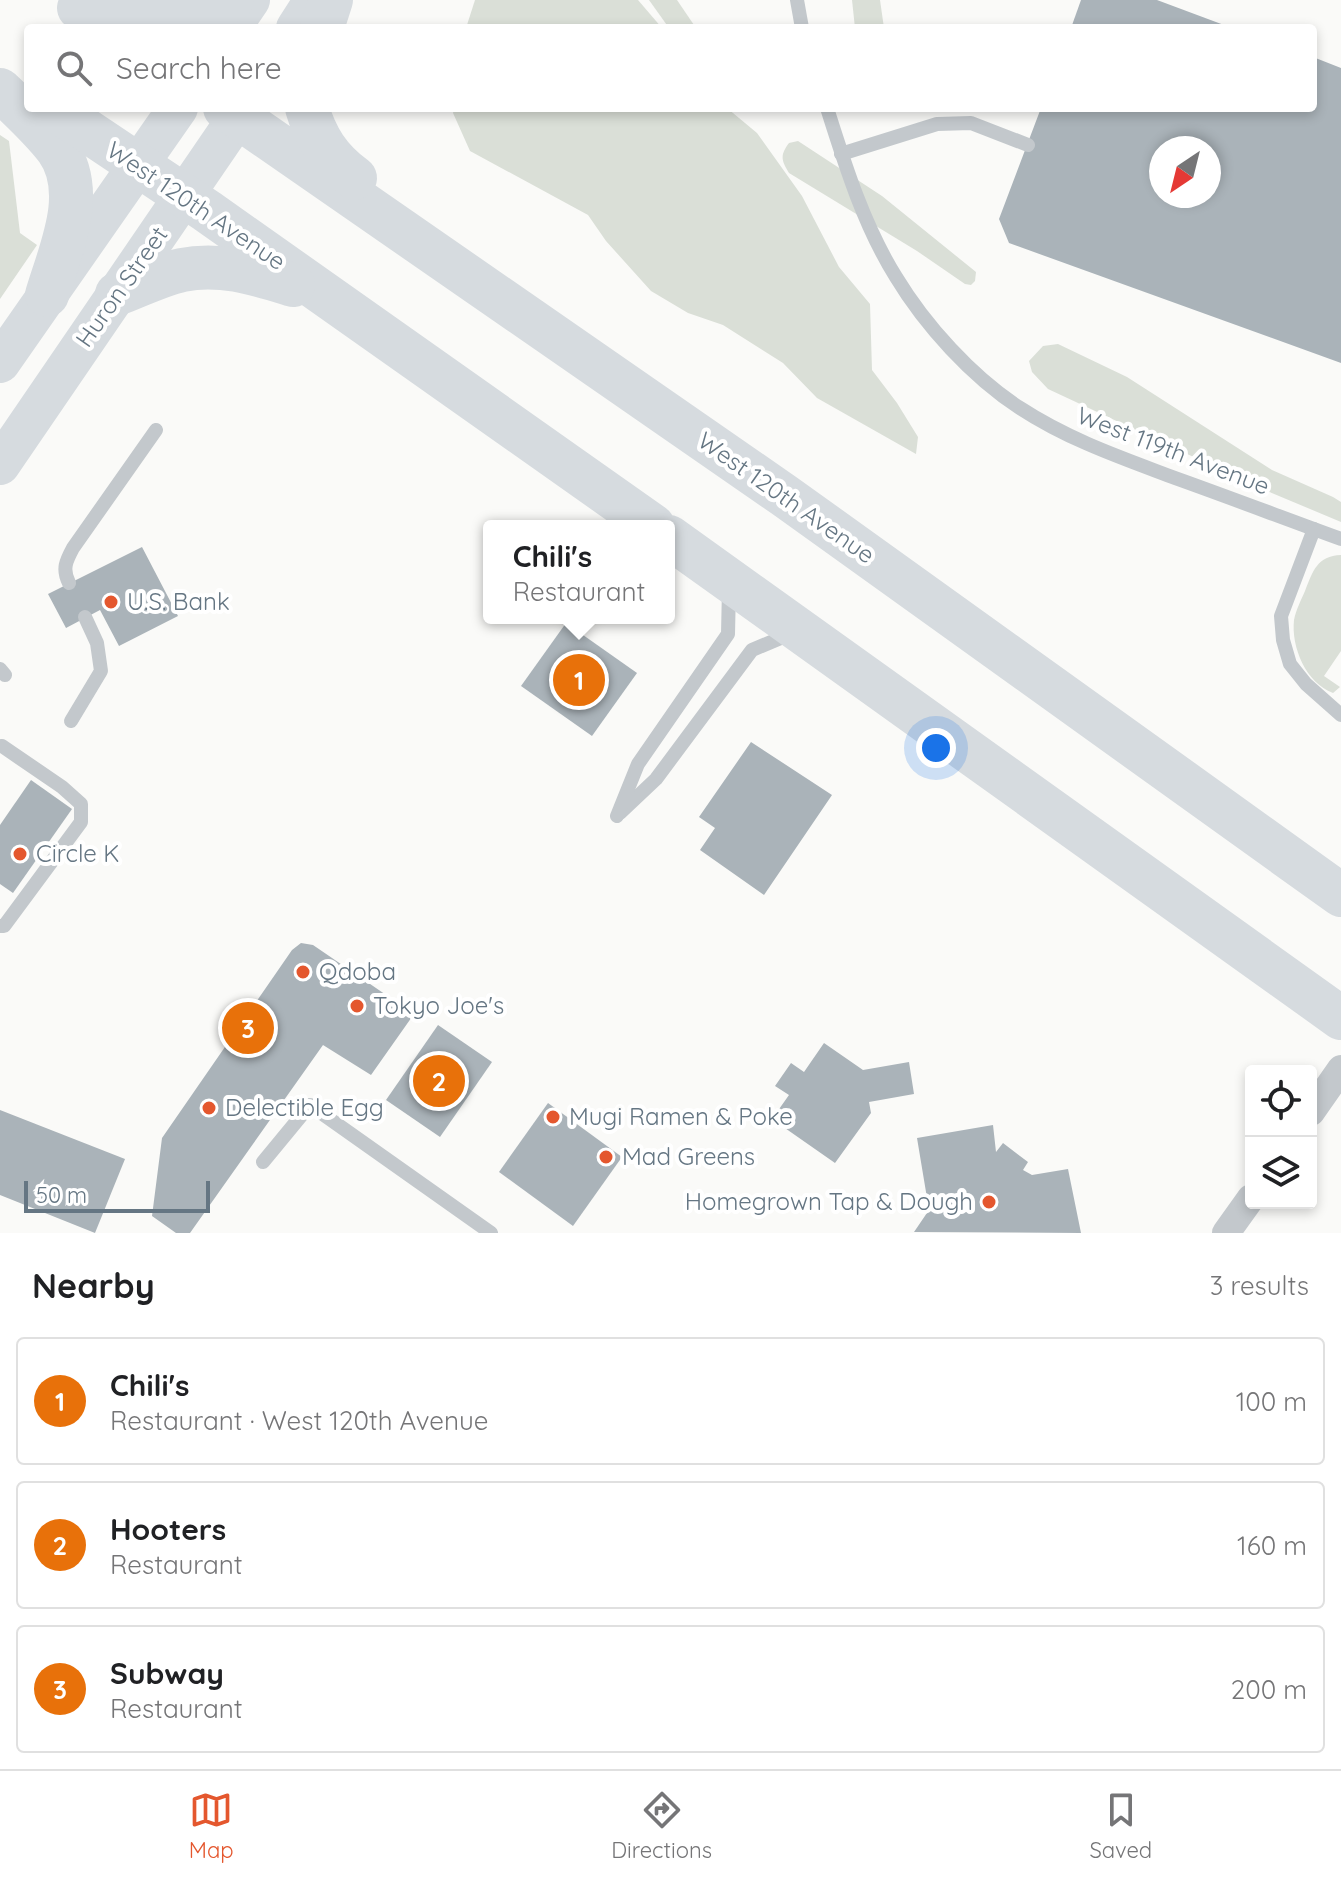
<!DOCTYPE html>
<meta charset="utf-8">
<style>
:root{--surface:#fff;--page:#f2f2f2;--text:#202124;--muted:#757577;--line:#e0e0e0;--accent:#e4572e}
body{margin:0;font-family:Quicksand,sans-serif;background:var(--page);color:var(--text)}
.controls{position:absolute;right:24px;bottom:24px;display:grid;overflow:hidden;border-radius:8px;box-shadow:0 4px 12px #0003}
.controls button{width:72px;height:72px;display:grid;place-items:center;padding:0;border:0;border-bottom:2px solid var(--line);background:var(--surface);color:var(--text);font:40px sans-serif}
.compass{position:absolute;left:1149px;top:136px;width:72px;height:72px;border-radius:50%;background:var(--surface);box-shadow:0 4px 12px #0003;rotate:215deg}
.scale{position:absolute;left:24px;bottom:20px;width:186px;box-sizing:border-box;padding-left:8px;border:4px solid #657683;border-top:0;font-size:22px;line-height:28px;white-space:nowrap;color:#657683;-webkit-text-stroke:6px #fff;paint-order:stroke}
.you{position:absolute;left:936px;top:748px;width:28px;height:28px;margin:-20px;border:6px solid #fff;border-radius:50%;background:#1a73e8;box-shadow:0 0 0 12px #1a73e833}
.badge{display:grid;place-items:center;width:52px;height:52px;border-radius:50%;background:var(--accent);color:#fff;font-size:26px;font-weight:700}
.pin{position:absolute;translate:-50% -50%;border:4px solid #fff;box-shadow:0 2px 8px #0006}
.popup{position:absolute;left:483px;top:520px;width:192px;height:104px;box-sizing:border-box;display:grid;place-content:center;border-radius:8px;background:var(--surface);filter:drop-shadow(0 2px 6px #0005);font-size:26px;white-space:nowrap;color:var(--muted)}
.popup b{font-size:30px;color:var(--text)}
.popup::after{content:'';position:absolute;left:50%;top:100%;margin-left:-16px;border:16px solid transparent;border-top-color:var(--surface)}
.list{margin:0;padding:0;list-style:none}
h2{display:flex;justify-content:space-between;align-items:center;height:104px;margin:0;padding:0 32px;font-size:34px}
h2 small{font-size:26px;font-weight:400;color:var(--muted)}
.list li{display:grid;grid-template-columns:52px 1fr auto;gap:24px;align-items:center;box-sizing:border-box;height:128px;margin:0 16px 16px;padding:0 16px;border:2px solid var(--line);border-radius:8px}
.list b{display:block;font-size:30px;white-space:nowrap}
.list p{margin:0;font-size:26px;white-space:nowrap;color:var(--muted)}
.list em{font-size:26px;font-style:normal;color:var(--muted)}
.icon{flex:none;width:44px;height:44px;fill:none;stroke:currentColor;stroke-width:2;stroke-linecap:round;stroke-linejoin:round}
.map{position:relative;flex:none;width:1341px;height:1233px;overflow:hidden}
.search{position:absolute;background:var(--surface);box-shadow:0 4px 12px #0003;left:24px;right:24px;top:24px;height:88px;display:flex;align-items:center;gap:20px;box-sizing:border-box;padding:0 28px;border-radius:8px;color:var(--muted);font-size:30px}
.sheet{height:536px;background:var(--surface)}
nav{display:flex;justify-content:space-around;align-items:center;box-sizing:border-box;height:112px;border-top:2px solid var(--line);background:var(--surface);font-size:22px;color:var(--muted)}
nav a{display:grid;justify-items:center;gap:4px}
nav .on{color:var(--accent)}
.map>svg:first-child{display:block}
.green{fill:#dadfd7}
.building{fill:#aab3b9;fill-rule:evenodd}
.lines{fill:none;stroke-linecap:round;stroke-linejoin:round}
.lane{stroke:#c3c8cc;stroke-width:14}
.street{stroke:#c3c8cc;stroke-width:28}
.secondary{stroke:#d6dbdf;stroke-width:40}
.primary{stroke:#d6dbdf;stroke-width:44}
.poi-dot{fill:#e4572e;stroke:#fff;stroke-width:3}
.labels{text-anchor:middle;stroke-width:8;stroke-linejoin:round;paint-order:stroke}
.street-label{font-size:24px;fill:#657683;stroke:#fff}
.poi-label{font-size:24px;fill:#657683;stroke:#fff;text-anchor:start}
</style>
<div class="map">
<svg width="1341" height="1233" viewBox="0 0 1341 1233">
<rect width="100%" height="100%" fill="#fafaf8"/>
<!-- green -->
<g class="green">
<path d="M475,0H638L662,28H466Z"/>
<path d="M649,0H677L696,28H669Z"/>
<path d="M852,0H880L884,28H855Z"/>
<path d="M454,108H727L757,133L802,196L839,267L870,304L872,370L897,403L918,437L916,454L817,398L783,363L723,325L688,313L651,291L606,241L588,215L470,151L453,113Z"/>
<path d="M0,135L9,141L20,233L37,245L0,299Z"/>
<path d="M798,141L882,196L976,272L975,281L971,285L965,284L917,251L789,173C781,160 780,155 789,143Z"/>
<path d="M1058,344L1127,377L1272,470L1333,497L1341,502V522L1260,488L1048,389L1032,372L1029,361L1043,346Z"/>
<path d="M1341,555V651L1324,676L1340,687L1333,693C1306,683 1291,647 1294,620C1296,610 1301,600 1305,591C1313,571 1317,556 1341,555Z"/>
</g>
<!-- building -->
<g class="building">
<path d="M1081,0H1157L1232,28H1071Z"/>
<path d="M1313,57L1341,68V363L1009,243L999,219L1041,108H1313ZM1161,148H1209V196H1161Z"/>
<path d="M142,547L178,616L119,646L100,610L66,628L48,594Z"/>
<path d="M566,623L637,673L592,736L521,686Z"/>
<path d="M751,742L832,795L764,895L700,850L715,828L699,817Z"/>
<path d="M31,780L72,809L13,893L0,884V825Z"/>
<path d="M301,943L313,945L414,1014L371,1075L323,1045L190,1233H176L152,1216L162,1138L292,950Z"/>
<path d="M438,1025L492,1062L440,1137L386,1100Z"/>
<path d="M824,1043L863,1070L909,1062L914,1094L869,1102L871,1113L835,1163L772,1119L789,1095L775,1086L791,1063L804,1072Z"/>
<path d="M548,1103L622,1157L573,1226L499,1172Z"/>
<path d="M0,1110L125,1159L95,1233L0,1195Z"/>
<path d="M993,1125L996,1152L1003,1143L1028,1162L1023,1170L1032,1175L1068,1169L1081,1233L914,1232L929,1210L917,1138Z"/>
</g>
<g class="lines">
<!-- lane -->
<g class="lane">
<path d="M797,0L802,28"/>
<path d="M827,108C845,165 864,226 896,277C925,325 972,377 1020,408C1069,440 1122,458 1175,478C1231,498 1286,519 1341,539"/>
<path d="M841,154L937,124L971,123L1028,145"/>
<path d="M1314,529L1281,616L1283,640L1290,664L1306,684L1341,715"/>
<path d="M69,583C62,569 66,561 73,548L156,430"/>
<path d="M0,669L5,675"/>
<path d="M71,721L101,671L97,643L85,617"/>
<path d="M620,813L656,779L752,650L790,634"/>
<path d="M617,816L638,764L728,634L729,588"/>
<path d="M0,926H4L81,822V804L62,787L2,746"/>
<path d="M263,1162L310,1105L491,1233"/>
</g>
<!-- street -->
<g class="street">
<path d="M1311,1112L1341,1069"/>
<path d="M1226,1233L1251,1198"/>
</g>
<!-- secondary -->
<g class="secondary">
<path d="M231,28L250,0"/>
<path d="M296,28L314,0"/>
<path d="M0,363L178,108"/>
<path d="M0,465L244,108"/>
</g>
<!-- primary -->
<g class="primary">
<path d="M79,8C129,12 185,22 232,0"/>
<path d="M322,28L331,0"/>
<path d="M0,90C19,108 41,128 57,149C88,192 60,251 47,295"/>
<path d="M53,108L207,211L653,526"/>
<path d="M225,108L785,496L1341,895"/>
<path d="M307,108C316,138 329,159 355,178"/>
<path d="M117,294C138,286 160,275 182,270C221,262 257,274 293,285"/>
<path d="M669,537L1341,1018"/>
</g>
</g>
<!-- markers -->
<g class="poi-dot">
<circle cx="111" cy="602" r="8"/>
<circle cx="20" cy="854" r="8"/>
<circle cx="303" cy="972" r="8"/>
<circle cx="357" cy="1006" r="8"/>
<circle cx="209" cy="1108" r="8"/>
<circle cx="553" cy="1117" r="8"/>
<circle cx="606" cy="1157" r="8"/>
<circle cx="989" cy="1202" r="8"/>
</g>
<g class="labels">
<!-- street labels -->
<g class="street-label">
<text transform="translate(196 206) rotate(34)" y="8">West 120th Avenue</text>
<text transform="translate(122 287) rotate(-55)" y="8">Huron Street</text>
<text transform="translate(1173 451) rotate(21)" y="8">West 119th Avenue</text>
<text transform="translate(786 498) rotate(35)" y="8">West 120th Avenue</text>
</g>
<!-- poi labels -->
<g class="poi-label">
<text x="127" y="610">U.S. Bank</text>
<text x="36" y="862">Circle K</text>
<text x="319" y="980">Qdoba</text>
<text x="373" y="1014">Tokyo Joe's</text>
<text x="225" y="1116">Delectible Egg</text>
<text x="569" y="1125">Mugi Ramen &amp; Poke</text>
<text x="622" y="1165">Mad Greens</text>
<text x="973" y="1210" text-anchor="end">Homegrown Tap &amp; Dough</text>
</g>
</g>
</svg>
<div class="controls">
<button><svg class="icon" aria-label="locate" viewBox="0 0 24 24"><circle cx="12" cy="12" r="6"/><path d="M12 2v4M12 18v4M2 12h4M18 12h4"/></svg></button>
<button><svg class="icon" aria-label="layers" viewBox="0 0 24 24"><path d="M12 4l9 5-9 5-9-5zM3 14l9 5 9-5"/></svg></button>
</div>
<svg class="compass" viewBox="-18 -18 36 36"><path d="M0-13l5 13h-10z" fill="#e53935"/><path d="M0 13l5-13h-10z" fill="#757577"/></svg>
<div class="scale">50 m</div>
<div class="you"></div>
<div class="pin badge" style="left:579px;top:680px;background:#e8710a">1</div>
<div class="popup"><b>Chili's</b>Restaurant</div>
<div class="pin badge" style="left:439px;top:1081px;background:#e8710a">2</div>
<div class="pin badge" style="left:248px;top:1028px;background:#e8710a">3</div>
<div class="search"><svg class="icon" aria-label="search" viewBox="0 0 24 24"><circle cx="10" cy="10" r="6"/><path d="M15 15l6 6"/></svg>Search here</div>
</div>
<section class="sheet">
<h2>Nearby<small>3 results</small></h2>
<ul class="list">
<li><span class="badge" style="background:#e8710a">1</span><div><b>Chili's</b><p>Restaurant · West 120th Avenue</p></div><em>100 m</em></li>
<li><span class="badge" style="background:#e8710a">2</span><div><b>Hooters</b><p>Restaurant</p></div><em>160 m</em></li>
<li><span class="badge" style="background:#e8710a">3</span><div><b>Subway</b><p>Restaurant</p></div><em>200 m</em></li>
</ul>
</section>
<nav>
<a class="on"><svg class="icon" aria-label="map" viewBox="0 0 24 24"><path d="M3 6l6-2 6 2 6-2v14l-6 2-6-2-6 2zM9 4v14M15 6v14"/></svg>Map</a>
<a><svg class="icon" aria-label="directions" viewBox="0 0 24 24"><path d="M12 3l9 9-9 9-9-9zM9 14v-3h6M13 9l2 2-2 2"/></svg>Directions</a>
<a><svg class="icon" aria-label="saved" viewBox="0 0 24 24"><path d="M7 4h10v16l-5-4-5 4z"/></svg>Saved</a>
</nav>
